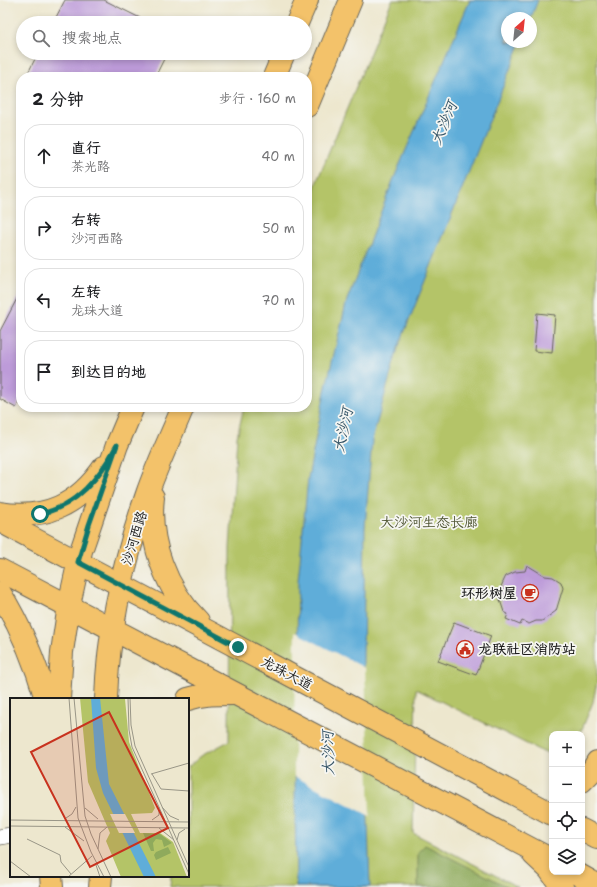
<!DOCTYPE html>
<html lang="zh">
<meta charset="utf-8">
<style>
:root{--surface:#fff;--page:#f6f6f6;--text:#202124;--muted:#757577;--line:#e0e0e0}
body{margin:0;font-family:"Shantell Sans","LXGW WenKai TC",sans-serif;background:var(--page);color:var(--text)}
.controls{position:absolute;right:12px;bottom:12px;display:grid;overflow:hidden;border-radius:8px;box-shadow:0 2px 6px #0003}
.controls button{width:36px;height:36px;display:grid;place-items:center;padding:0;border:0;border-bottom:1px solid var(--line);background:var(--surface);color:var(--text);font:20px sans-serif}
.compass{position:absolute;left:501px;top:12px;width:36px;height:36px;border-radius:50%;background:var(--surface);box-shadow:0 2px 6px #0003;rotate:27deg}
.stop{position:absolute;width:12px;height:12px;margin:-9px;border:3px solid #0f766e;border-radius:50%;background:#fff}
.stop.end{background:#0f766e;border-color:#fff;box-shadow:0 1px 4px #0008}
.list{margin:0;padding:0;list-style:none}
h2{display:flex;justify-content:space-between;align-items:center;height:52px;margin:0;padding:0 16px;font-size:17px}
h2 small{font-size:13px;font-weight:400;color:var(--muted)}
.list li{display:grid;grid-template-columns:26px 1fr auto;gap:12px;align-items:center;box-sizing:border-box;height:64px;margin:0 8px 8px;padding:0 8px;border:1px solid var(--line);border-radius:16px}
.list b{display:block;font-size:15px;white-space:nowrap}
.list p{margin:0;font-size:13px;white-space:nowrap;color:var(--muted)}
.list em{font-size:13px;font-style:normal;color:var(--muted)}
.icon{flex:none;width:22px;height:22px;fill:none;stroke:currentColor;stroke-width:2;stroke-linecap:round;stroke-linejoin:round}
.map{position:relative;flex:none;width:597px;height:887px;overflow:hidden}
.search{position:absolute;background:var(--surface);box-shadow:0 2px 6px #0003;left:16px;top:16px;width:296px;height:44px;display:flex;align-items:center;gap:10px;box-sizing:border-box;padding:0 14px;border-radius:22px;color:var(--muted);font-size:15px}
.panel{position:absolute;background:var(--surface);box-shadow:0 2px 6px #0003;left:16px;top:72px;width:296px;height:340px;border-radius:16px}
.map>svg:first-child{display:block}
.green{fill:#b4c467;stroke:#687042;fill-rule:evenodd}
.forest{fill:#8faa5c;stroke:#56633c}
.water{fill:#5fadd9;stroke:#3e647a}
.pier{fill:#ede7ce}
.building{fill:#bd9bd9}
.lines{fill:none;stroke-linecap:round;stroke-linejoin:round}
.minor-casing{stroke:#65635a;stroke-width:17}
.primary-casing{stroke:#65635a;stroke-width:24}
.minor{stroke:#fff;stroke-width:15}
.primary{stroke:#f3c26a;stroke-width:22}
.route{stroke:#0f766e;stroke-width:5}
.labels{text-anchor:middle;stroke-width:3.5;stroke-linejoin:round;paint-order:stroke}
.park-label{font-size:14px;fill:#515736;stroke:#f6f6f2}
.street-label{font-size:14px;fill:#1c1c1c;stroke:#f6f6f2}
.poi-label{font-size:14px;font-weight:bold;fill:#1c1c1c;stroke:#f6f6f2;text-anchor:end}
.water-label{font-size:15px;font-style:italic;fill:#375668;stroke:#f6f6f2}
.inset-road{fill:none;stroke:#999687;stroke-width:1}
.view{fill:#c8321e;fill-opacity:0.15;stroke:#c8321e;stroke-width:2}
.inset-edge{fill:none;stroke:#1c1c1c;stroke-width:2}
</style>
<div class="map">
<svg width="597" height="887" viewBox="0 0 597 887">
<rect width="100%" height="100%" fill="#f6f6f2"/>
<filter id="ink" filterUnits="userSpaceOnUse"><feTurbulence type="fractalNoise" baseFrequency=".025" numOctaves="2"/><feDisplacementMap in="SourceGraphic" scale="8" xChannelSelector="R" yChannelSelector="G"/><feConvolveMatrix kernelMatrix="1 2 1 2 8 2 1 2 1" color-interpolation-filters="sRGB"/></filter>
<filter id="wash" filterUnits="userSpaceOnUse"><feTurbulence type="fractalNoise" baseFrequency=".012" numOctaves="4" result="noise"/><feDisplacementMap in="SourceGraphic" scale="16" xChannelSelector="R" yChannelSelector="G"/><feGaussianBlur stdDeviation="0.9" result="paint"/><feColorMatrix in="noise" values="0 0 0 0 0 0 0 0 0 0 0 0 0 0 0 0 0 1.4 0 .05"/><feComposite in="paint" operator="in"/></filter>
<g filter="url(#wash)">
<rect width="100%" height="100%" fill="#ede7ce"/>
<!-- green -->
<path class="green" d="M392,0H597V682L593,702L580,734H552V753L543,752L416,689L413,833L518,887H170L171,876H188V767L201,756L229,741L230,548L237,437L244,407H307V210L317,181ZM507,18H531V42H507Z"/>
<!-- forest -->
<path class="forest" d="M425,845L508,887H418V852Z"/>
<!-- water -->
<path class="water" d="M470,0H538L531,18H507V42H521L398,348L372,440L365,528L363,661L370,887H296L295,798L298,581L308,478L325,391L347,300L394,178Z"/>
<!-- pier -->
<path class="pier" d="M295,632L365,668L370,816L294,776Z"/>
<g id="blocks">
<!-- building -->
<g class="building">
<path d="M65,0H104L150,23H53Z"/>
<path d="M38,53H167L155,77H26Z"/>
<path d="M21,291V399L16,408L0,399V331Z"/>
<path d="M537,313L555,315L552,353L534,351Z"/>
<path d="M527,565L545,576L553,577L561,582L563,588L556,611L542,621H536L529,624L522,621L520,625L506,619L508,614L504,612L499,597V591L504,580L506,576L515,572L525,571Z"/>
<path d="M454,622L491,636L476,675L438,661Z"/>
</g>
</g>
</g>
<g filter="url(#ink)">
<use href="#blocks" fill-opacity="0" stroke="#65635a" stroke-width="1"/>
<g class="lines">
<!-- minor casing -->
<g class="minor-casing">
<path id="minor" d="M0,837L11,835"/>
</g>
<!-- primary casing -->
<g class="primary-casing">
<g id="primary">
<path d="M297,23L307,0"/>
<path d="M274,77L284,53"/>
<path d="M307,106L351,0"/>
<path d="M153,497C148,541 166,590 198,621"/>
<path d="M0,513C46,520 78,505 104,467"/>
<path d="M0,521L552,814"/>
<path d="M0,570L552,860"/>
<path d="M0,593C21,627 35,661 46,699"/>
<path d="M59,699L62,652L69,605L81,551L117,445L133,407"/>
<path d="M106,699C108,629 124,560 147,494C157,465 171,436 183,407"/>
<path d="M188,699C203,694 218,694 234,694"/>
<path d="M582,781L592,771L597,762"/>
<path d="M582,830L597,838"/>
<path d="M534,855L549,869L562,887"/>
<path d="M574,872L597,885"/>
<path d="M51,876L52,887"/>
<path d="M100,887L101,876"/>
</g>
</g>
<!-- minor -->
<use href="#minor" class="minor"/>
<!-- primary -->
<use href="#primary" class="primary"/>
</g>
</g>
<g class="lines" filter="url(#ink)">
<!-- route -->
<path class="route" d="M40,514C77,506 100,477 117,445L89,525L78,562L238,647"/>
</g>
<!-- icons -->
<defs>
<g id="cafe-ring" transform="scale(0.9)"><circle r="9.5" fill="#f6f6f2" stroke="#c8321e" stroke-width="1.5"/><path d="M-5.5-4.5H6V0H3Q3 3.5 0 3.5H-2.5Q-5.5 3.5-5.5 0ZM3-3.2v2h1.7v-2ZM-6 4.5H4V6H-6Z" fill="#c8321e"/></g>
<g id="civic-ring" transform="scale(0.9)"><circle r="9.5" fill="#f6f6f2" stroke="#c8321e" stroke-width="1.5"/><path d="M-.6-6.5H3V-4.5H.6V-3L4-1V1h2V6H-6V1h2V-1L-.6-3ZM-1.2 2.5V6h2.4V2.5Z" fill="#c8321e"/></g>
</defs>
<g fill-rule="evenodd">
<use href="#cafe-ring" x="530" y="593"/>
<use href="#civic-ring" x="465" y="649"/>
</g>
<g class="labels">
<!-- park labels -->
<g class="park-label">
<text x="429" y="527">大沙河生态长廊</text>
</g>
<!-- street labels -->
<g class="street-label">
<text transform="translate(134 538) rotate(-73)" y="5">沙河西路</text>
<text transform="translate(287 673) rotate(28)" y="5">龙珠大道</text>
</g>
<!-- poi labels -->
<g class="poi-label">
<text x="517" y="598">环形树屋</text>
<text x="478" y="654" text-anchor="start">龙联社区消防站</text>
</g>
<!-- water labels -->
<g class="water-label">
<text transform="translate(444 123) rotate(-67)" y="5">大沙河</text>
<text transform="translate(343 430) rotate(-78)" y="5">大沙河</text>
<text transform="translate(328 753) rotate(-91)" y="5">大沙河</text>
</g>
</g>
<!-- overview -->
<g transform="translate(10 698)">
<rect width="179" height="179" fill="#ede7ce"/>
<path d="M70,0L115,1L119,44L145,110L142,115L121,116L130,135H150L163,144L177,179H111L96,143L100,135L78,84Z" fill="#b4c467"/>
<path d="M133,135L150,136L162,145L154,149L152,142L146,141L143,145L144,153H141ZM158,149L161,155L146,162L144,157L146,154Z" fill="#8faa5c"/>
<path d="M81,0H90L99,86L146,179H134L93,95L86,70Z" fill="#5fadd9"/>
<path d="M100,116H115L125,135H109Z" fill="#ede7ce"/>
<path class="inset-road" d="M59,0L68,120L81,154L94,179M64,0L75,118L81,136L101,179M118,0L119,32L122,49L179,176M120,0L121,27L125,48L179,169M141,76L179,65M142,76L151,91L179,93M152,109L160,118L169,122M75,110L88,121M56,120L62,116L66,109M0,122L179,124M142,122L149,117V109M0,128L179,130M55,129L74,143M149,130L164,142M17,141L50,157L51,164L61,176M167,142L169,135L175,131M88,151L90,135L97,129M0,163L21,179M86,167L90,179M58,179L82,158"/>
<path class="view" d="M99,14L158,130L80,169L21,54Z"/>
<rect width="179" height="179" class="inset-edge"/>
</g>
</svg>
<div class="controls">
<button>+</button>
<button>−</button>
<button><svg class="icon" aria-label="locate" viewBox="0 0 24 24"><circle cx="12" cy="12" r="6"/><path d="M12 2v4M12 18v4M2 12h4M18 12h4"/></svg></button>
<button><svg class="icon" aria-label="layers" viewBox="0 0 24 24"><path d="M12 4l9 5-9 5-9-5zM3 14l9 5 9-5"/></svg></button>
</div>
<svg class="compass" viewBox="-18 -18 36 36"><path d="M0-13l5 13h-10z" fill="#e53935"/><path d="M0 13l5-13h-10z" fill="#757577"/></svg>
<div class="stop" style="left:40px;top:514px"></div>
<div class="stop end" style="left:238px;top:647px"></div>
<div class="search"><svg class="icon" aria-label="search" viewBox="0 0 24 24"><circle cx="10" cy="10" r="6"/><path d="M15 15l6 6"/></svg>搜索地点</div>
<section class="panel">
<h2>2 分钟<small>步行 · 160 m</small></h2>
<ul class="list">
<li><svg class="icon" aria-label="ahead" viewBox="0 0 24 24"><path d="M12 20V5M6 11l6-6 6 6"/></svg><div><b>直行</b><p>茶光路</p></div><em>40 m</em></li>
<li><svg class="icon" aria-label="right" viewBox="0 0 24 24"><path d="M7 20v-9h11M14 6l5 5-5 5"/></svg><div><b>右转</b><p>沙河西路</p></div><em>50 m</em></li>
<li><svg class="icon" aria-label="left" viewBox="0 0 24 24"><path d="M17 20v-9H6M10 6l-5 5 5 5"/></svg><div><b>左转</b><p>龙珠大道</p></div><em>70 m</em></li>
<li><svg class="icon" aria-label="arrive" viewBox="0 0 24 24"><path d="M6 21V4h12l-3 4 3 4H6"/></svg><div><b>到达目的地</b></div></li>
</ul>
</section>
</div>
